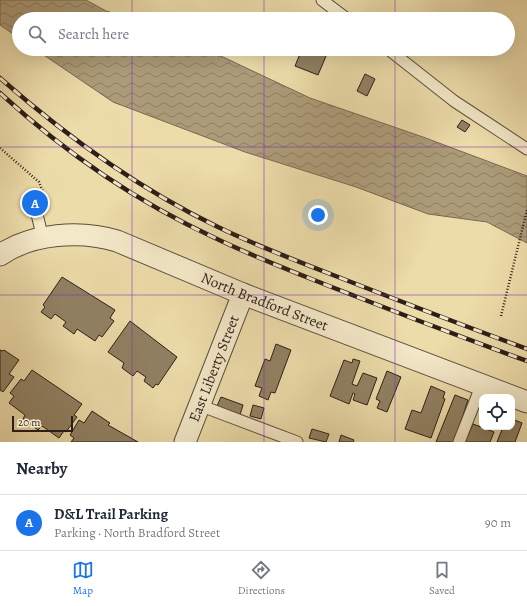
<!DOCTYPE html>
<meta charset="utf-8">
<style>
:root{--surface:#fff;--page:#f2f2f3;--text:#1f2937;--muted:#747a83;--line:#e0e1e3;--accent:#1a73e8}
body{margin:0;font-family:Alegreya,serif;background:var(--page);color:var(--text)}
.controls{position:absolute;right:12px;bottom:12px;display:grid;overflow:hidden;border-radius:8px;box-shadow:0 4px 16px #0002}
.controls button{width:36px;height:36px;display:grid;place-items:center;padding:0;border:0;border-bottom:1px solid var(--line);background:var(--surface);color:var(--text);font:20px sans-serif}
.scale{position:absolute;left:12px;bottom:10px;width:61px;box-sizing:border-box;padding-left:4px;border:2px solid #2d1e17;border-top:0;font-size:11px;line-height:14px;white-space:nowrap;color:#2d1e17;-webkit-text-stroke:3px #f3e8c8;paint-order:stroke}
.you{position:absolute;left:318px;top:215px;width:14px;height:14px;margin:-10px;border:3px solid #fff;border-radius:50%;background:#1a73e8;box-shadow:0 0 0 6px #1a73e833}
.badge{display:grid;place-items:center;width:26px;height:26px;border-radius:50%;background:var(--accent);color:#fff;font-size:13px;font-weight:700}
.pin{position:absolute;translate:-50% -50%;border:2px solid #fff;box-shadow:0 1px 4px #0006}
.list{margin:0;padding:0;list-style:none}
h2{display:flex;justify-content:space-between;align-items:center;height:52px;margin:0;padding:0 16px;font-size:17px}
h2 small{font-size:13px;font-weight:400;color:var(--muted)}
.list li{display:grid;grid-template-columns:26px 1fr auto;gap:12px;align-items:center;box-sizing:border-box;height:56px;padding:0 16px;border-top:1px solid var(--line)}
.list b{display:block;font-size:15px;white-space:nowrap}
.list p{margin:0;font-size:13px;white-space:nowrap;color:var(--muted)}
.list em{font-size:13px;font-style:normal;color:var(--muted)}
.icon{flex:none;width:22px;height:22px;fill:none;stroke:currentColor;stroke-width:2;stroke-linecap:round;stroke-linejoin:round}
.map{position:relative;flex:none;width:527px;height:442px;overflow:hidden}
.search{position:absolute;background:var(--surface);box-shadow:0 4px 16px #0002;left:12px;right:12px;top:12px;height:44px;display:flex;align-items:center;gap:10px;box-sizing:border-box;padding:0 14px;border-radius:22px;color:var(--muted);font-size:15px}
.sheet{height:108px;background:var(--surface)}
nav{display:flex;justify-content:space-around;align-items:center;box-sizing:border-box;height:56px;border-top:1px solid var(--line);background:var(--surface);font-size:11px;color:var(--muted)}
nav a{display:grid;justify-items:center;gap:2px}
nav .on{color:var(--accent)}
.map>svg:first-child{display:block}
.water{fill:url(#water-waves);stroke:#796951}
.building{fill:#908163;stroke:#2d1e17}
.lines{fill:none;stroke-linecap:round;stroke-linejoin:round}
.lane-casing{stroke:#5d4e3c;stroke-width:13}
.street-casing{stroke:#5d4e3c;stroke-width:23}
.path{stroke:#2d1e17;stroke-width:2.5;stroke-dasharray:1 2;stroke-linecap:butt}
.lane{stroke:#f3e8c8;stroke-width:11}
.street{stroke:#f3e8c8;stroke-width:21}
.rail-casing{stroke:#2d1e17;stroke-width:4.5}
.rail{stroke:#f3e8c8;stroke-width:3;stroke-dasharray:9;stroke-linecap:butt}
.grid{fill:none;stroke:#7b2cbf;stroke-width:1;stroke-opacity:0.55}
.labels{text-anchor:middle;stroke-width:3;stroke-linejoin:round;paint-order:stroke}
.street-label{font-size:15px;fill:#2d1e17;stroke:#f3e8c8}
</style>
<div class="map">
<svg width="527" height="442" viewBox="0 0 527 442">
<defs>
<pattern id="water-waves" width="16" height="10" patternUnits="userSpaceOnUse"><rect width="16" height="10" fill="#ab9b78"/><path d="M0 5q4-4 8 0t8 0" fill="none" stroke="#8c7e61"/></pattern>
</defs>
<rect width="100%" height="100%" fill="#ecdcaa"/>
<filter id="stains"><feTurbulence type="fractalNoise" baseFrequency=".005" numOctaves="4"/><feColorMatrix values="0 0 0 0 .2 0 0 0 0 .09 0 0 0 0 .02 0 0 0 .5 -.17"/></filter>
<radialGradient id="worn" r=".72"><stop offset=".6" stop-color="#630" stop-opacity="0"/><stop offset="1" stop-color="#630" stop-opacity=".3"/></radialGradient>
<!-- water -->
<g class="water">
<path d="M0,0H86L106,11L133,19H19V38L0,25Z"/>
<path d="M35,49H206L310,98L423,137L527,176V243L487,222L428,214L356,187L245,152L113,102Z"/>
</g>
<!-- building -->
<g class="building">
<path d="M302,49H329L318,75L295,66Z"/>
<path d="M365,74L375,79L367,96L357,91Z"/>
<path d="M462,120L470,125L465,132L457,127Z"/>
<path d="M62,277L115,310L110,318L114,321L102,337L99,335L95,341L77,329L74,334L63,326L66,322L55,314L51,319L41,312L45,307L43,305Z"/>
<path d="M130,321L177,357L158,385L156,384L153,388L144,381L146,377L137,371L133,376L122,368L124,363L108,352Z"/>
<path d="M276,344L291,350L275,393L271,392L268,400L259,396L262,388L255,386L265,359L270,361Z"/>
<path d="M0,350L3,351L4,350L19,360L9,374L14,377L3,392L0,390Z"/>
<path d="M353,359L360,361L352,384L357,386L363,373L377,378L367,405L353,400L355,394L353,393L349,404L330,396L344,360L352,363Z"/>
<path d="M32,370L82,404L74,415L77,417L66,432L64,431L59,438L42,426L38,430L23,419L25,415L9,403L14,396L10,393L21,379L24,381Z"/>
<path d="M387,371L401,377L387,412L377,408L380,401L376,399Z"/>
<path d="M431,386L445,392L443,398L445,399L431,438L405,429L412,410L421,413Z"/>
<path d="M455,395L468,400L454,442H436Z"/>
<path d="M221,397L243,405L240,415L217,406Z"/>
<path d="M253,405L264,408L261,419L250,416Z"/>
<path d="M92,411L110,423L108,425L138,442H71L74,438L70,435L79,420L84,423Z"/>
<path d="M512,419L522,423L515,442H497L503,427H512Z"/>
<path d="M473,424L494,432L490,442H465Z"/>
<path d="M312,429L329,434L326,442L309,438Z"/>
<path d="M341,435L354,440L353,442H339Z"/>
</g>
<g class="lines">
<!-- lane casing -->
<g class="lane-casing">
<g id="lane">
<path d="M322,0L347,19"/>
<path d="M388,49L454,101L527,149"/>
<path d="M36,210L43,239"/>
<path d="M199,405L297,442"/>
<path d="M459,442L482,384"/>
</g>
</g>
<!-- street casing -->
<g class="street-casing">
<g id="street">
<path id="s1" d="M0,255C32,233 81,230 117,241L243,294L527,402"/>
<path id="s2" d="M185,442L243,294"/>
</g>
</g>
<!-- path -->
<g class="path">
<path d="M0,148L39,182L45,197"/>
<path d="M501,316L527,210"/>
</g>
<!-- lane -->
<use href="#lane" class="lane"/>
<!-- street -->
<use href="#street" class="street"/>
<!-- rail casing -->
<g class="rail-casing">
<g id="rail">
<path d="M0,78C66,136 139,189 218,227C255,245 294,260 333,275C397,300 462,325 527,349"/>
<path d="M0,93C63,151 137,202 215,238C252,256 291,271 329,286C395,312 461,337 527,361"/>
</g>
</g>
<!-- rail -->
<use href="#rail" class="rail"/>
</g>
<!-- grid -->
<path class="grid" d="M132,0V19M264,0V19M395,0V19M132,49V442M264,49V442M395,49V442M0,147H527M0,295H527"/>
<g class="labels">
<!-- street labels -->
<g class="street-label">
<text dy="5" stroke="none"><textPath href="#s1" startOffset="281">North Bradford Street</textPath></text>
<text dy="5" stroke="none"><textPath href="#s2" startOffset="79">East Liberty Street</textPath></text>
</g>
</g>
<rect width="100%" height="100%" filter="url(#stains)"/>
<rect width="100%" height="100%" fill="url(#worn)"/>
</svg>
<div class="controls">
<button><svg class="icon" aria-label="locate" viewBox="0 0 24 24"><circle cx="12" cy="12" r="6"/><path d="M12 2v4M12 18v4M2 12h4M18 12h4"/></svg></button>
</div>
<div class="scale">20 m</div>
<div class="you"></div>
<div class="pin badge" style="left:35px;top:203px">A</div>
<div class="search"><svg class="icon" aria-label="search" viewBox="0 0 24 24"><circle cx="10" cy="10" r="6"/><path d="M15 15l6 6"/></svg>Search here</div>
</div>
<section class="sheet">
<h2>Nearby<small></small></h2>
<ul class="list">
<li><span class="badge">A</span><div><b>D&amp;L Trail Parking</b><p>Parking · North Bradford Street</p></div><em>90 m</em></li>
</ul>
</section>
<nav>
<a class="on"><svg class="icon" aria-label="map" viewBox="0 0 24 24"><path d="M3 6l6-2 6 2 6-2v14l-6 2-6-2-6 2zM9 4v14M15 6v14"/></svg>Map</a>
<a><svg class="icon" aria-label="directions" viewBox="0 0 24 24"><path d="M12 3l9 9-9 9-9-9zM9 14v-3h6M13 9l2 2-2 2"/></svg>Directions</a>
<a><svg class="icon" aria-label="saved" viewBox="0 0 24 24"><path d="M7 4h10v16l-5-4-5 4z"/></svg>Saved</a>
</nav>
